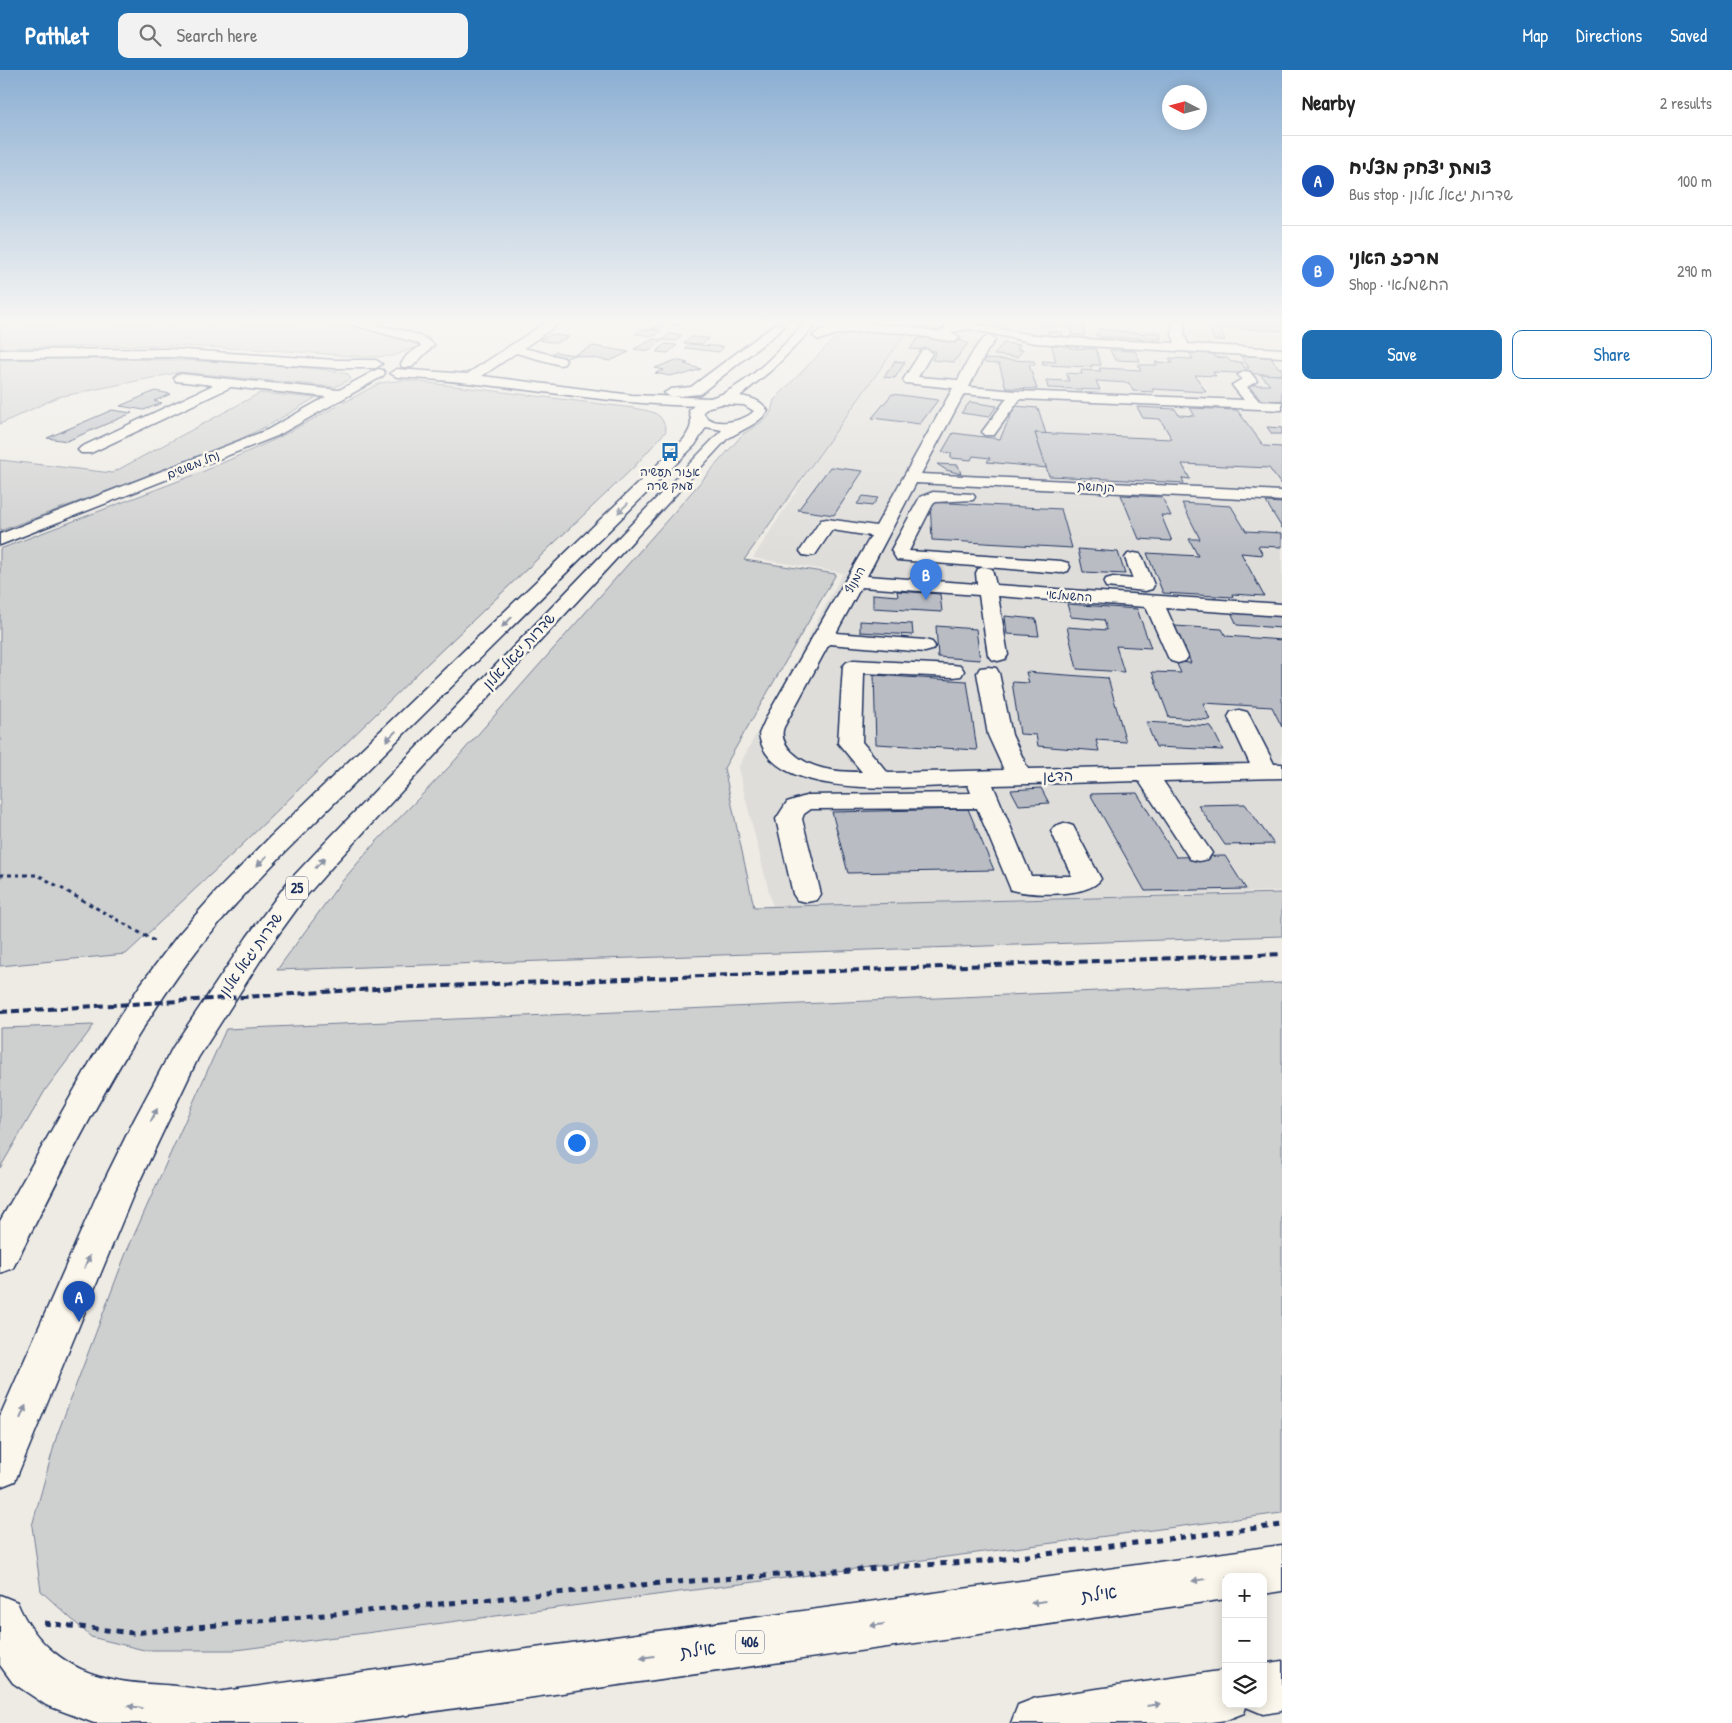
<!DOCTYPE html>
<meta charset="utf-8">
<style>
:root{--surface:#fff;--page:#f2f2f2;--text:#222;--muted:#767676;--line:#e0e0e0;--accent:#1f6fb2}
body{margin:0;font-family:"Patrick Hand","Playpen Sans Hebrew",sans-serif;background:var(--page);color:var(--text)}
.controls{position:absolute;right:15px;bottom:15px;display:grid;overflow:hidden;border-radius:10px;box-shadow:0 2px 12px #0003}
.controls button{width:45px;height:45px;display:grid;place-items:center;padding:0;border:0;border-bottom:1px solid var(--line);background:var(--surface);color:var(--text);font:25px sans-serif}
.compass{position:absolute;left:1162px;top:15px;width:45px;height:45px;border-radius:50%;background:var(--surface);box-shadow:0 2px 12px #0003;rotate:276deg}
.you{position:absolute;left:576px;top:1072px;width:18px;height:18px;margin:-12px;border:4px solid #fff;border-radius:50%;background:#1a73e8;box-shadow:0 0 0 8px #1a73e833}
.badge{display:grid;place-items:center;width:32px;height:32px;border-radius:50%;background:var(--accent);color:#fff;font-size:16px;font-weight:700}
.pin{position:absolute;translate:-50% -41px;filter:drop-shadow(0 1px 2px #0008)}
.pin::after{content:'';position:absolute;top:26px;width:18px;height:15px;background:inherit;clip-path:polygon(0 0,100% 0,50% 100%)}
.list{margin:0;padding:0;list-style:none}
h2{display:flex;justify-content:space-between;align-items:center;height:65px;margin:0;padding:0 20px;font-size:21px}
h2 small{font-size:16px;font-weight:400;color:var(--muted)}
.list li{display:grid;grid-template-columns:32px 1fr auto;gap:15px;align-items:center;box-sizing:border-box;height:90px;padding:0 20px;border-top:1px solid var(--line)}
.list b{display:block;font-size:19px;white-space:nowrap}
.list p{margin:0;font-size:16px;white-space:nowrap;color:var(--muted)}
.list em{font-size:16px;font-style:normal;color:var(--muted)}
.actions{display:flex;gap:10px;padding:15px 20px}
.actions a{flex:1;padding:11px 0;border:1px solid var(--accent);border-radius:10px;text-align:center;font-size:18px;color:var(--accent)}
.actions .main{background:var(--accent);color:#fff}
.icon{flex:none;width:28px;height:28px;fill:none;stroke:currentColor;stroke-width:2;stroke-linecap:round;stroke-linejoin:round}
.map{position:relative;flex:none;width:1282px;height:1653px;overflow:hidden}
header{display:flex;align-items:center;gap:30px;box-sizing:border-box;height:70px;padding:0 25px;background:var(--accent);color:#fff}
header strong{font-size:24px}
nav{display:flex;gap:28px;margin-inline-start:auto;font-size:18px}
.search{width:350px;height:45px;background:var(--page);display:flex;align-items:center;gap:12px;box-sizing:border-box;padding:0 18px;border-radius:10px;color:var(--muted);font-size:19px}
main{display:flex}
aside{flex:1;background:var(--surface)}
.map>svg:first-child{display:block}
.built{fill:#deddda}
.green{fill:#cecfcf;stroke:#747f96}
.building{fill:#b9bcc3;stroke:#1b2f5e}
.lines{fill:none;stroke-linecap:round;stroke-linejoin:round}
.minor-casing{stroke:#1b2f5e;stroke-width:3}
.major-casing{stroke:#1b2f5e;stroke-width:3}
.highway-casing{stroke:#1b2f5e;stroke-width:3}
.path-far1{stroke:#1b2f5e;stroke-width:3;stroke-dasharray:4 4;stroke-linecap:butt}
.path{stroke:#1b2f5e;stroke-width:5;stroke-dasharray:6 6;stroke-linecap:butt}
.minor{fill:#fbf7ec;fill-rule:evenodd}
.major{fill:#fbf7ec;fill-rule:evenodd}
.highway{fill:#fbf7ec;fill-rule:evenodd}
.rail{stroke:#1b2f5e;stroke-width:4;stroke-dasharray:8 4;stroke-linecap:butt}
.oneway{fill:#8b93a5}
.labels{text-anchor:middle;stroke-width:5;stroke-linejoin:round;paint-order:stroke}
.far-street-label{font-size:12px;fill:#1b2f5e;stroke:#fbf7ec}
.far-poi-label{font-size:12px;fill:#1b2f5e;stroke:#fbf7ec}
.shield{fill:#fbf7ec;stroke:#5e6b89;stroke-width:1}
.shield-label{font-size:14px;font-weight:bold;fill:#1b2f5e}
.street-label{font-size:15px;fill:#1b2f5e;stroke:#fbf7ec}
.near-street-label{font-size:18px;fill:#1b2f5e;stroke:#fbf7ec}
</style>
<header>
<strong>Pathlet</strong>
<div class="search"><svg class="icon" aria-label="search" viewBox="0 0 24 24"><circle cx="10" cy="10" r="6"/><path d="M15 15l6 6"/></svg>Search here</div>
<nav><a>Map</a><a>Directions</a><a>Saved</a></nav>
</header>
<main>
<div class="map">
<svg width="1282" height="1653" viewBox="0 0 1282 1653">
<rect width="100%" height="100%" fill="#eeebe4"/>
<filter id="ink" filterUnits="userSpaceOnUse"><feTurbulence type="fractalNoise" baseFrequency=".02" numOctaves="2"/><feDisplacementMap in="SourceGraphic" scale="10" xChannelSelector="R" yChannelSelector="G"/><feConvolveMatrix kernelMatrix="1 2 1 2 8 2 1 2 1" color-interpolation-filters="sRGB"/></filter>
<g filter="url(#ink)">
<!-- built -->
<path class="built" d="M904,253H1282V821L773,838L738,698L843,503L753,488Z"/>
<!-- green -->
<g class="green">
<path d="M0,253H343L414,271L422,275L393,286L365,287L273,280L157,275L0,278Z"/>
<path d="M865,260L905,264L744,490L836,504L724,698L754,837L1282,823V866L277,900L338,816L375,773L450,696L743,364L766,349L771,342L774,330L832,271L844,265Z"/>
<path d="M74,289C139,289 204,290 269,295C295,297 322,298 348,304L351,309L335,317L181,302L58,327L0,354V290Z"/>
<path d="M405,310L634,338C652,342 662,341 666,361L633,398L424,597L240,777L126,884L0,896V479L202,402L276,369L380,313Z"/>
<path d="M260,323L315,328L271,354L222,378L0,461V390L112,403Z"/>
<path d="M1282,913V1443L236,1580H144L91,1567L41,1521L32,1456L57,1365L126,1183L226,959Z"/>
<path d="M94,955L46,1019L0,1098V958Z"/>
</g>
<!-- building -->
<g class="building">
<path d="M659,253H683L679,256L667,254L660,260L651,259Z"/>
<path d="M1039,253H1083L1085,266L1072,265L1070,255L1040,256Z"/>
<path d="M1207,253H1282V261L1219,257L1225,270H1214Z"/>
<path d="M641,259L661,261L655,266L635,264Z"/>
<path d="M1099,259L1148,264L1146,262L1160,263L1161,269L1099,267V265H1095Z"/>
<path d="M1048,261L1062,262L1063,266H1049Z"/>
<path d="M552,264L569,267L556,273L539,270Z"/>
<path d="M669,264L682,265L676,271L663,270Z"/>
<path d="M943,266L968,273L954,292L932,290L936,281L910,279L917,269Z"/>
<path d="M691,267L709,268L702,274L684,273Z"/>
<path d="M653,269L663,270L649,281L634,279Z"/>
<path d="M1003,273L1020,275L1017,279L1023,280L1017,287L994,285Z"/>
<path d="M1051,273L1068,274L1069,278L1096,279L1101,295H1091L1092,297L1043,295L1042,291L1056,292Z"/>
<path d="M665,274L677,275L668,283L656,282Z"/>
<path d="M690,274L724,277L719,282L685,278Z"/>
<path d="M593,276L629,282L610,291L574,285Z"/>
<path d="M1110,280L1135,281L1140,291L1115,290Z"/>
<path d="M1188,280L1211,281L1215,287L1227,288L1231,292H1241L1245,298H1249L1241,286L1270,287L1279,298H1282V305L1213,302L1216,306L1195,305L1206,322L1152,319L1154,322L1133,321L1129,313L1096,311L1100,320L1048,318L1046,310L1069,311L1066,303L1082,304L1081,300L1101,301L1099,298L1141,300L1138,295H1157L1155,292L1173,293L1169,288L1193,289Z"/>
<path d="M555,282L574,285L565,289L547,286Z"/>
<path d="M984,289L1034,291L1035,295H1029L1037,319L1006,318L999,294L985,293Z"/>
<path d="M676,290L688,293L684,294L701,299L683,305L678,304L670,306L655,303L664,300L655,298Z"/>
<path d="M895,291L905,292L895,308L884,307Z"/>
<path d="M1260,304L1282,305V331L1261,330L1248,315H1270Z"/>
<path d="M155,321L171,324L154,331L162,333L144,340L120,336Z"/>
<path d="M892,324L938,330L920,354L872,348Z"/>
<path d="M970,332L997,336L989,347L961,343Z"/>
<path d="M1015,336L1038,338L1046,364L1035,363L1047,398L987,392L990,388L973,386L971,390L951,388V383L942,382L953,363L1000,369Z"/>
<path d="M1137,337L1175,339L1179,345L1195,346L1190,338L1237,340L1264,376L1282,377V416L1269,398L1182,394L1190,409L1182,408L1184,413L1049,406L1035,363L1172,369L1160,349L1143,348Z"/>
<path d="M112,340L132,343L67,371L47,368Z"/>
<path d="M1267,357L1282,358V364H1272Z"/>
<path d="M937,394L958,395L961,404L946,400Z"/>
<path d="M830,397L863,401L834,445L798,440Z"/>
<path d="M1121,425L1162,427L1171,446L1161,445L1172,471L1139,469Z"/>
<path d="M863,426L878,428L872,436L857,434Z"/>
<path d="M930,432L1061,439L1072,478L932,470Z"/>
<path d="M1266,432L1282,433V458Z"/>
<path d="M1182,433L1231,436L1246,461L1282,463V477L1258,476L1263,485L1241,483L1264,526L1232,524L1233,527L1163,523L1147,483L1198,486L1189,469H1200Z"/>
<path d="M1078,479L1118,482L1125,504L1083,502Z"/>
<path d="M897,521L940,524L942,542L873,538V524L898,526Z"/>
<path d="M1067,534L1137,539L1151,578L1116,576L1124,602L1077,599L1067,557L1107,560L1104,550L1071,547Z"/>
<path d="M1231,542L1282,546V558L1237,555Z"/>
<path d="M1005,546L1036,549L1039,566L1007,564Z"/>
<path d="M860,551L912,554L913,565L860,562Z"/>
<path d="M936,556L976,559L980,590L938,587Z"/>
<path d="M1175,556L1222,559L1226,566L1282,570V657L1272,637L1203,633L1210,650L1169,647L1152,602L1181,603L1176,592L1191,593Z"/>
<path d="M1026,602L1108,608L1126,672L1096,670L1099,681L1038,676L1036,665L1020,664L1012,612L1029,613Z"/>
<path d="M874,605L967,611L977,680L876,674Z"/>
<path d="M1146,652L1211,656L1223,680L1156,677Z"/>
<path d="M1041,718L1049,733L1019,735L1011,720Z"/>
<path d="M1137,723L1176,787L1225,786L1246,819L1145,821L1090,724Z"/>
<path d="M1245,734L1274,774L1225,775L1198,735Z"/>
<path d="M968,739L994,800L848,803L832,742Z"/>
</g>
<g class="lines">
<!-- minor casing -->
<g class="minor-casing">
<g id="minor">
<path d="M351,253C369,253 423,261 434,275L412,297H402L401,294L407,285L421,276L418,273L353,255Z"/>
<path d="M545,253H559L524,278L564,288L566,291L564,294L560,295L516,283L482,306L632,325L710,328L717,332L710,336C605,336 502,312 397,307L390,303L397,299L467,304Z"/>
<path d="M778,253L782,255L784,257L782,259L700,324L671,327L664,323L671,319L691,317L774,255Z"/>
<path d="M957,253C985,253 1009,263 1036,265C1082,270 1129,271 1175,273L1172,264L1173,253H1185L1184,264L1188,274L1282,279V287L1035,273L970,259L951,262L960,268L954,272L904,263L868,261L837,264L819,270L813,266C832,244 913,257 939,262L946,256Z"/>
<path d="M989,266L995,270L987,281L969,317L1016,321L1244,330L1232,315L1242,309L1238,305L1245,301L1250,302L1257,311L1247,317L1259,331L1282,332V340L1020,329L994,365H984L982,362L1007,328L964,324L921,404L1282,421V431L916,413L867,506L977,514L976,503L978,499L985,497L992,499L996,515L1282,534V546L1166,538L1188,587L1185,591L1178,593L1171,591L1168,587L1146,537L998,526L1008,585L1005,589L998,591L991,589L988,585L979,525L861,517L836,563L925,570L932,572L935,576L932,580L925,582L829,574L784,657C780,667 785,675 792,682C811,700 836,702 862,702L838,673L843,596L847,592L854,590L953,595L961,596L964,601L961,606L953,607L864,603L862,672L888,703L1004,700L988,665L977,603L980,598L988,597L996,598L999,603L1012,665L1028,699L1250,694L1228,647L1231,642L1239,640L1247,642L1250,647L1274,694H1282V708L1163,711L1212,783L1208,789L1199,791L1190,789L1139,711L993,715L1031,806H1072L1051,761L1055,756L1064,753L1073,756L1101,809C1088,828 1032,825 1011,820L977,738L811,739L804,744L802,749L821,824L817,830L807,832L797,830L793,824L776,749L787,732L809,725L971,723L968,715C920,716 768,734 759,664L767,646L871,466L832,460L815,485L809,486L803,485L800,481L821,450L827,449L876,456L953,318L905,313L903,310L922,280L926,279L932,283L918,307L958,310C964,299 977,269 989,266Z"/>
<path d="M170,279L335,290H376L382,294L376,298H335L170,287L0,288V280Z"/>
<path d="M378,299L383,300L385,303L383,306L277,366L0,475V464L267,360L326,327L231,317L91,383H81L78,380L81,377L213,315L176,311L174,308L176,305L181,304L339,320Z"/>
<path d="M933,422L973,424L975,427L973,430L936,432L933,434L909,481L1061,491L1068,493L1070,497L1068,501L1061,503L897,490L891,480L920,427Z"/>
<path d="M1134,483L1140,484L1143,488L1154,515L1152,519L1145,521L1106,517L1104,513L1106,509L1113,507L1133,509L1125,488L1128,484Z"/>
</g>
</g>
<!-- major casing -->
<g class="major-casing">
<g id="major">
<path d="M1282,1475V1521L1263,1524V1507H1226V1529L351,1653H148L155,1635L173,1628Z"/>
<path d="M1282,1591V1641L1263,1644L1246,1637L1244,1643L1226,1650L1204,1653H1011L1018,1635L1036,1628L1226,1600V1634H1263V1594Z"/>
</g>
</g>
<!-- highway casing -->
<g class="highway-casing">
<g id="highway">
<path d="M805,253H818L774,298L740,326C752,328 761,330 768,341C759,354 741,360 727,369L338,790L307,825L267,880L198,988L133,1125L15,1411L0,1417V1346L97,1125L134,1050L173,977L247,867L287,813L320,778L722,360L706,357L695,375L288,779C253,815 218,851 188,892C118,987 66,1093 13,1198L0,1203V1151L93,987L141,914L178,865L216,822L270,767L684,369C691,358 693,354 689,341C698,328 713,329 726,322C757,306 781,277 805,253ZM722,334L744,335L754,341C744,352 710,359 703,342L709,337Z"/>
<path d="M0,1525L17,1532C34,1573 68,1600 111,1609C132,1614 155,1614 176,1616C198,1619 215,1620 236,1628L243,1646L240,1653H94L46,1635L13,1613L0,1595Z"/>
</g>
</g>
<!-- path-far1 -->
<path class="path-far1" d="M0,805H38L158,873"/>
<!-- path -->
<path class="path" d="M44,1553L133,1563L662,1513L996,1490L1282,1455"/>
<!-- minor -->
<use href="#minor" class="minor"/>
<!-- major -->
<use href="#major" class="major"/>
<!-- highway -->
<use href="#highway" class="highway"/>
<!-- rail -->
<path class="rail" d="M0,942L390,918L1282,884"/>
</g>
<!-- one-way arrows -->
<defs><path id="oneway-solid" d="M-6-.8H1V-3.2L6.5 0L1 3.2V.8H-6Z" transform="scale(1.25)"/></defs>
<g class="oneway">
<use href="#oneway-solid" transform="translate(623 438) rotate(136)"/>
<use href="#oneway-solid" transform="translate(507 552) rotate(136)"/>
<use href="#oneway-solid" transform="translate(391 666) rotate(136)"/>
<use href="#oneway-solid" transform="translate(262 791) rotate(134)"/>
<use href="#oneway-solid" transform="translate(320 793) rotate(-48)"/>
<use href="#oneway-solid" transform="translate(154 1045) rotate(-63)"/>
<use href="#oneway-solid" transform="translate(87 1192) rotate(-67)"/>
<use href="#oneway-solid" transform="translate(23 1342) rotate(-67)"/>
<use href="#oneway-solid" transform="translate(1199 1510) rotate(172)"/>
<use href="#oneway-solid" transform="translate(1038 1532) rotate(172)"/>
<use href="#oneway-solid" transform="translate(877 1555) rotate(172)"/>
<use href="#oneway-solid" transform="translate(647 1587) rotate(172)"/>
<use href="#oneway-solid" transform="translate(1154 1635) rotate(-8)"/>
<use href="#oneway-solid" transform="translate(135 1637) rotate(-173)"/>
</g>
</g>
<!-- sky -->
<linearGradient id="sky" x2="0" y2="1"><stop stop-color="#8cafd3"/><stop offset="0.52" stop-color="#f7f6f3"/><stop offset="1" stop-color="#f7f6f3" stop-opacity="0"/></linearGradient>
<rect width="1282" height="484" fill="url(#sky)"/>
<!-- icons -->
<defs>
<g id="bus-bare" transform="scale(1.5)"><path d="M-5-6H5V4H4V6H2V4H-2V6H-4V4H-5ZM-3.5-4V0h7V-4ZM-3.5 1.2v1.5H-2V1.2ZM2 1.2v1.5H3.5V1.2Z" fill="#1f6fb2" stroke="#fbf7ec" stroke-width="2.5" paint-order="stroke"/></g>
</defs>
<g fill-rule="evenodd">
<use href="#bus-bare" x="670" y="382"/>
</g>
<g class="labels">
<!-- far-street labels -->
<g class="far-street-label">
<text transform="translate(193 395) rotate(-22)" y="4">נחל משושים</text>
<text transform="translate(1096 417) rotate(3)" y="4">הנחושת</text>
<text transform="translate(855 510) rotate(-61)" y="4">המנוף</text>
<text transform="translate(1069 526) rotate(4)" y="4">החשמלאי</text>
</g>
<!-- far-poi labels -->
<g class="far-poi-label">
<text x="670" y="406">אזור תעשיה<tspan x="670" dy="14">עמק שרה</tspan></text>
</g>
<!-- shield labels -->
<g class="shield">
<rect x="286" y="806.5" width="22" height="23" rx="4"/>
<rect x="736" y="1560.5" width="28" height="23" rx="4"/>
</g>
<g class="shield-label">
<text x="297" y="823">25</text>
<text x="750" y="1577">406</text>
</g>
<!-- street labels -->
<g class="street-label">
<text transform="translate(519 581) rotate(-47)" y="5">שדרות יגאל אלון</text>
<text transform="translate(1058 706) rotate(-1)" y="5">הדגן</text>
<text transform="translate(251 884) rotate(-55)" y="5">שדרות יגאל אלון</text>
</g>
<!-- near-street labels -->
<g class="near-street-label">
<text transform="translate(1099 1524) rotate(-8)" y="6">אילת</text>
<text transform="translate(698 1580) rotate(-8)" y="6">אילת</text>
</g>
</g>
</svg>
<div class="controls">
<button>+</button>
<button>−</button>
<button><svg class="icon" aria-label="layers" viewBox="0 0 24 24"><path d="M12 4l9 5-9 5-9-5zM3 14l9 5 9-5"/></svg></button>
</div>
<svg class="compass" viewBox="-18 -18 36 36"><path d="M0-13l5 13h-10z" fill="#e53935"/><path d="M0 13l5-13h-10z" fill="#767676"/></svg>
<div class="you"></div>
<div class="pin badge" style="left:79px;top:1252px;background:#1a4fb4">A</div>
<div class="pin badge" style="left:926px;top:530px;background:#3f7fe0">B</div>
</div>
<aside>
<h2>Nearby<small>2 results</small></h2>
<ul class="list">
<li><span class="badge" style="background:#1a4fb4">A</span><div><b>צומת יצחק מצליח</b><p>Bus stop · שדרות יגאל אלון</p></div><em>100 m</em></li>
<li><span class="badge" style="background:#3f7fe0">B</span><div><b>מרכז האני</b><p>Shop · החשמלאי</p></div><em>290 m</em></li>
</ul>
<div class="actions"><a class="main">Save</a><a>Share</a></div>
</aside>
</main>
